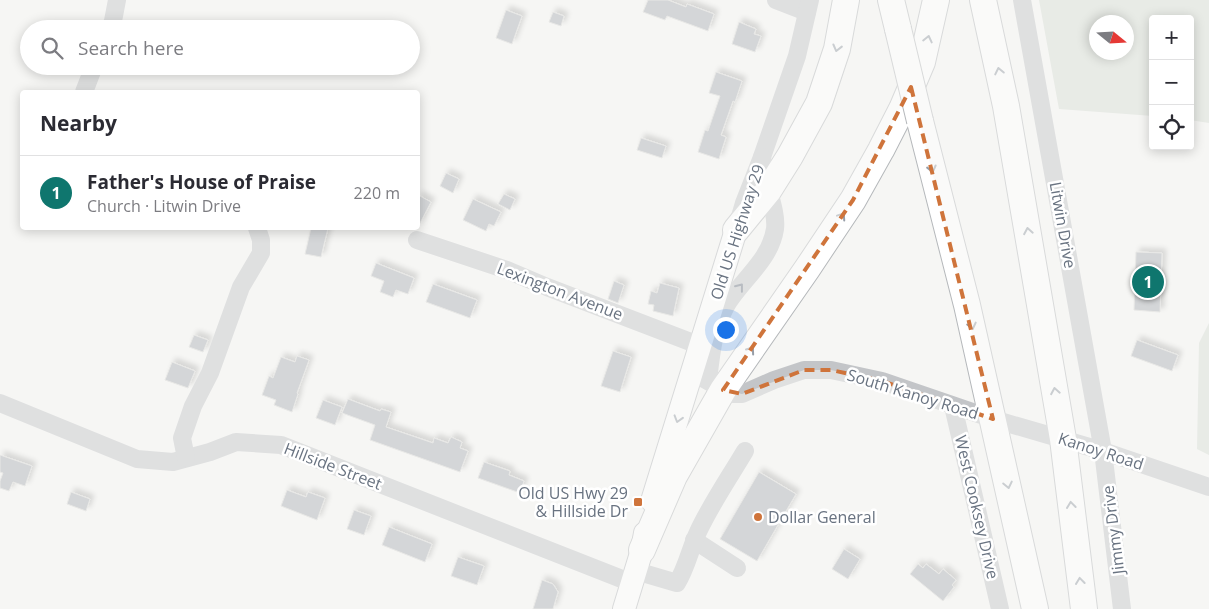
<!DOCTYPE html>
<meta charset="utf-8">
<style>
:root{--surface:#fff;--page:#f2f2f3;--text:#2b2b33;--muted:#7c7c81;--line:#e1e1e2;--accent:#0f766e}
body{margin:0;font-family:"Open Sans",sans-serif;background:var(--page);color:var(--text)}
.controls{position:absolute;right:15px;top:15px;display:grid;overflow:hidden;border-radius:5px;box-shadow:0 2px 12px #0003}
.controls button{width:45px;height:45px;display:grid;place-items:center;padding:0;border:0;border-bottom:1px solid var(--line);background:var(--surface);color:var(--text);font:25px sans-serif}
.compass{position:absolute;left:1089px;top:15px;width:45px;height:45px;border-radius:50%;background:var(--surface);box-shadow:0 2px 12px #0003;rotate:108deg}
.you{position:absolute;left:725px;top:329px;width:18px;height:18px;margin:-12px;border:4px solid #fff;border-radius:50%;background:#1a73e8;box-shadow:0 0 0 8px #1a73e833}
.badge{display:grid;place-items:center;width:32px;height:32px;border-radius:50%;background:var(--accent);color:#fff;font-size:16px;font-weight:700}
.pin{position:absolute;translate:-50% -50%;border:2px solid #fff;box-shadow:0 1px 5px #0006}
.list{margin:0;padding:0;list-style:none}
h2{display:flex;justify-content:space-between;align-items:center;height:65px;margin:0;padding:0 20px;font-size:21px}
h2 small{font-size:16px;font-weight:400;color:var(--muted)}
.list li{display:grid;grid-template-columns:32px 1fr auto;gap:15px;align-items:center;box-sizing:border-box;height:75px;padding:0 20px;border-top:1px solid var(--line)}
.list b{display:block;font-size:19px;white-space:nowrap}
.list p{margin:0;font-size:16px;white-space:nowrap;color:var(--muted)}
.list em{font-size:16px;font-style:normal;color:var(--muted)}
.icon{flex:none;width:28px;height:28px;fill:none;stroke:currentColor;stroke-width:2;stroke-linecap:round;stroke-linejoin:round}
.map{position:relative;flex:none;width:1209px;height:609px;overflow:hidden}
.search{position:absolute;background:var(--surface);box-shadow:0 2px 12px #0003;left:20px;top:20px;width:400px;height:55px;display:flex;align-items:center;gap:12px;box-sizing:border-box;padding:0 18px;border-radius:28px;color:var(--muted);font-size:19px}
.panel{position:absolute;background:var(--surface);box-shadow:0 2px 12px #0003;left:20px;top:90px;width:400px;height:140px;border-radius:5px}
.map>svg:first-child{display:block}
.green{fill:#d7ddd5;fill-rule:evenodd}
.building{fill:#abafb5;stroke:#d8d8d6;filter:url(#shadow)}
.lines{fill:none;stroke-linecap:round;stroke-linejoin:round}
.major-casing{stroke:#b4b7bb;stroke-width:24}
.highway-casing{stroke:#b5b8bb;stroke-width:28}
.minor{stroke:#c3c5c8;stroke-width:18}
.major{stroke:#fff;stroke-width:22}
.highway{stroke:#fff;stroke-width:26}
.highway-bridge-casing{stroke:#b5b8bb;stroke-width:28;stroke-linecap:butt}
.highway-bridge{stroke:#fff;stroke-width:26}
.oneway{stroke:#969da7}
.oneway2{stroke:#6e7785}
.marked{fill:none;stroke:#cf743b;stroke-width:4;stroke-dasharray:10 6;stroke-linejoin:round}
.poi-dot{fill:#cf743b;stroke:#fff;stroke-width:2}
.labels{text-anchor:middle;stroke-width:5;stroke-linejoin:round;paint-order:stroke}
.street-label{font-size:16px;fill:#697381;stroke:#fff}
.poi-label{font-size:16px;fill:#697381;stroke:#fff;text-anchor:end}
</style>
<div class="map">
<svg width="1209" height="609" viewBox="0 0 1209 609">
<defs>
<filter id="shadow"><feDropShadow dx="4" dy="-4" stdDeviation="2.5" flood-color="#0004"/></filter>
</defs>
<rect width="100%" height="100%" fill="#f6f6f4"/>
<!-- green -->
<g class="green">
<path d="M1039,0H1209V123L1190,120V19H1153V116L1059,109ZM1096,22H1126V52H1096Z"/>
<path d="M1209,323V455L1197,449L1199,343Z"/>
</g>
<!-- building -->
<g class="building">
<path d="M648,0H668L686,7L687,4L714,14L708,31L667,16L665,20L643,12Z"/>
<path d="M506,10L522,16L512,44L496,38Z"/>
<path d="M553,12L564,16L561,26L549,22Z"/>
<path d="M739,22L756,29L754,34L761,36L755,52L732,44Z"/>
<path d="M716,72L742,81L735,102L733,101L721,135L726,137L719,159L698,152L705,130L708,131L720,96L709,93Z"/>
<path d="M641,138L666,146L662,158L637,150Z"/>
<path d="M446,173L459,179L453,193L440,186Z"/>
<path d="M504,194L515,199L510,210L498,204Z"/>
<path d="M418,195L431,202L418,227Z"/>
<path d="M473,199L501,212L494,226L489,224L486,231L463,220Z"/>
<path d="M311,228H328L321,257L305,254Z"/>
<path d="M1136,252L1162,253L1160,312L1134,310Z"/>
<path d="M376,263L414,278L408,294L396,290L393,297L380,292L384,281L371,276Z"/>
<path d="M614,281L624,285L618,303L608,299Z"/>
<path d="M660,283L679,288L673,316L653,311L654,305L648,304L651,291L657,293Z"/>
<path d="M433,284L477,300L470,318L426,302Z"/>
<path d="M194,335L208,340L203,352L189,347Z"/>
<path d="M1137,340L1178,355L1172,371L1131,356Z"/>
<path d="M613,351L631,357L620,392L601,386Z"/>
<path d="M297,356L309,360L297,393L298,394L292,412L274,405L276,400L262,395L269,376L273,378L281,357L295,362Z"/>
<path d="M172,362L195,371L188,388L165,380Z"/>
<path d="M348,399L380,411L381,409L391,412L386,427L433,443L434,438L448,443L451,437L462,442L460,448L468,451L460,472L370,440L375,425L342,413Z"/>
<path d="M323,400L342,407L335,425L316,418Z"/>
<path d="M0,455L32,466L25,486L13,482L9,491L0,488V481L3,473L0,472Z"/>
<path d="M484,462L510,471L509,475L524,481L520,493L478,478Z"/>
<path d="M759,472L796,494L757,561L720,539Z"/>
<path d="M287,490L306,497L308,492L325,498L317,520L281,506Z"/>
<path d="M71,492L90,499L86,511L67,504Z"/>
<path d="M354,510L371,516L364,535L347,529Z"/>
<path d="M389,527L432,544L425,562L382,545Z"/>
<path d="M844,549L860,559L848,579L832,569Z"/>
<path d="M458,557L484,566L477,585L451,576Z"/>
<path d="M918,564L923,568L926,564L939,574L943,569L956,580L952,585L954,587L943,601L910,574Z"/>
<path d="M542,580L553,584L558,592L553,609H533Z"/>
</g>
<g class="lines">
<!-- major casing -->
<g class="major-casing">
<g id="major">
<path d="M652,501L736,230"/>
<path d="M624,609L642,550L645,533"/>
</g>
</g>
<!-- highway casing -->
<g class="highway-casing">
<g id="highway">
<path d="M891,0L898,29"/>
<path d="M983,0L1006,106L1063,439L1084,609"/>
<path d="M920,121L967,305L1035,609"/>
<path d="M736,230L768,191L790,156L819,103L837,49L846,0"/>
<path d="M642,550L674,476L723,390L807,269L853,200L881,150L902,109L922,62L936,0"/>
</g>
</g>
<!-- minor -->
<g class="minor">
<path d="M776,0L807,12"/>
<path d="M1022,0L1103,451L1122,609"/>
<path d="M110,29L113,21L117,0"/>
<path d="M84,92L94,66"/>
<path d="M739,220L744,203L762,157L797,56L810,0"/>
<path d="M417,240L507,270L547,287L701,346"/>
<path d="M693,373L708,381L723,390L733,394H742L774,380L804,370H831L882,381L993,419L1103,451L1209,487"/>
<path d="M708,381C711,355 713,330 726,306C741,280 770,261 775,229C777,214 769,194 766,180C764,172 763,165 762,157"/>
<path d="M0,403L137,459L173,462L210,452L236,442L281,445L632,583"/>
<path d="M953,406L1000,609"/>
<path d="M186,458L182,438L193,406L210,373L241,287L261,253V240L257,228"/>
<path d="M694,540L737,568"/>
<path d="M636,571L677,583C687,567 690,549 698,532C711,504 729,478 745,451"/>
</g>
<!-- major -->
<use href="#major" class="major"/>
<!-- highway -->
<use href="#highway" class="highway"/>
<!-- highway-bridge casing -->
<g class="highway-bridge-casing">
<path id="highway-bridge" d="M898,29L920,121"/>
</g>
<!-- highway-bridge -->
<use href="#highway-bridge" class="highway-bridge"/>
</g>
<!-- one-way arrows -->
<defs><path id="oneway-chevron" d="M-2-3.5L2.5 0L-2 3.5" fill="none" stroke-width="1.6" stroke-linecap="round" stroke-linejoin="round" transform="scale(1.25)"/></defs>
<g class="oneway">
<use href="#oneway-chevron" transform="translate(928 39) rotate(-77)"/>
<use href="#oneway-chevron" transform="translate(837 48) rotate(104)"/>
<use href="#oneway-chevron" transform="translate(999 71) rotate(-102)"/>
<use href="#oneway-chevron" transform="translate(932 169) rotate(76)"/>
<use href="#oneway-chevron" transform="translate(842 216) rotate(-56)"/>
<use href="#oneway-chevron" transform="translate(1028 231) rotate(-100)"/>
<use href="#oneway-chevron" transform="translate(972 326) rotate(77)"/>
<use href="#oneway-chevron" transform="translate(751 350) rotate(-55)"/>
<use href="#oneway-chevron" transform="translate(1055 391) rotate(-100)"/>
<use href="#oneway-chevron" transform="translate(678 419) rotate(107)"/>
<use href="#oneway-chevron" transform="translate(1008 485) rotate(78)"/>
<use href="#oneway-chevron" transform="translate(1071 505) rotate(-97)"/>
<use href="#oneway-chevron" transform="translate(1080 581) rotate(-97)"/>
</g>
<use class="oneway2" href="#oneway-chevron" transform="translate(740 287) rotate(-52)"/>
<!-- marked area -->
<path d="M0 0H1209V609H0ZM911,87L993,419L882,381L831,370H804L742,394L723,390L853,200Z" fill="#f6f6f4" fill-opacity=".55" fill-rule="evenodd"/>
<path class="marked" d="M911,87L993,419L882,381L831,370H804L742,394L723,390L853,200Z"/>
<!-- markers -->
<g class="poi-dot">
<rect x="633" y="497" width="10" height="10" rx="2.5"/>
<circle cx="758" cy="517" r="5"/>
</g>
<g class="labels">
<!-- street labels -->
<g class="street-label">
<text transform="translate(1063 225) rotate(80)" y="6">Litwin Drive</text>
<text transform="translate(737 232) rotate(-72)" y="6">Old US Highway 29</text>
<text transform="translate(560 291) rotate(21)" y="6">Lexington Avenue</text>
<text transform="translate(913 394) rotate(17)" y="6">South Kanoy Road</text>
<text transform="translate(1101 451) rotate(18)" y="6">Kanoy Road</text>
<text transform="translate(333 466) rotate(21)" y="6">Hillside Street</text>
<text transform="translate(977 507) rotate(77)" y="6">West Cooksey Drive</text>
<text transform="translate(1113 530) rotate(-97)" y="6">Jimmy Drive</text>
</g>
<!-- poi labels -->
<g class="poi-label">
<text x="628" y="499">Old US Hwy 29<tspan x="628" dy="18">&amp; Hillside Dr</tspan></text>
<text x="768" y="523" text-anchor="start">Dollar General</text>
</g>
</g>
</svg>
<div class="controls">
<button>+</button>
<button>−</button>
<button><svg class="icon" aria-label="locate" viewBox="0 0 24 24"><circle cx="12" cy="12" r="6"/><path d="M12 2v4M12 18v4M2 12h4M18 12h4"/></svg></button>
</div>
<svg class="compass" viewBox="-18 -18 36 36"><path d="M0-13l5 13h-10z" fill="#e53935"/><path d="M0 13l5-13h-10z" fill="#7c7c81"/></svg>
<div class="you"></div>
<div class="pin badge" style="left:1148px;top:282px">1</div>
<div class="search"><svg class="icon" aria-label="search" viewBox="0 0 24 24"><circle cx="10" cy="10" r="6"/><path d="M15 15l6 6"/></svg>Search here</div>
<section class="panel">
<h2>Nearby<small></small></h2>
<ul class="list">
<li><span class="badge">1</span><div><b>Father's House of Praise</b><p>Church · Litwin Drive</p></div><em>220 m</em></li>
</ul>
</section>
</div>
